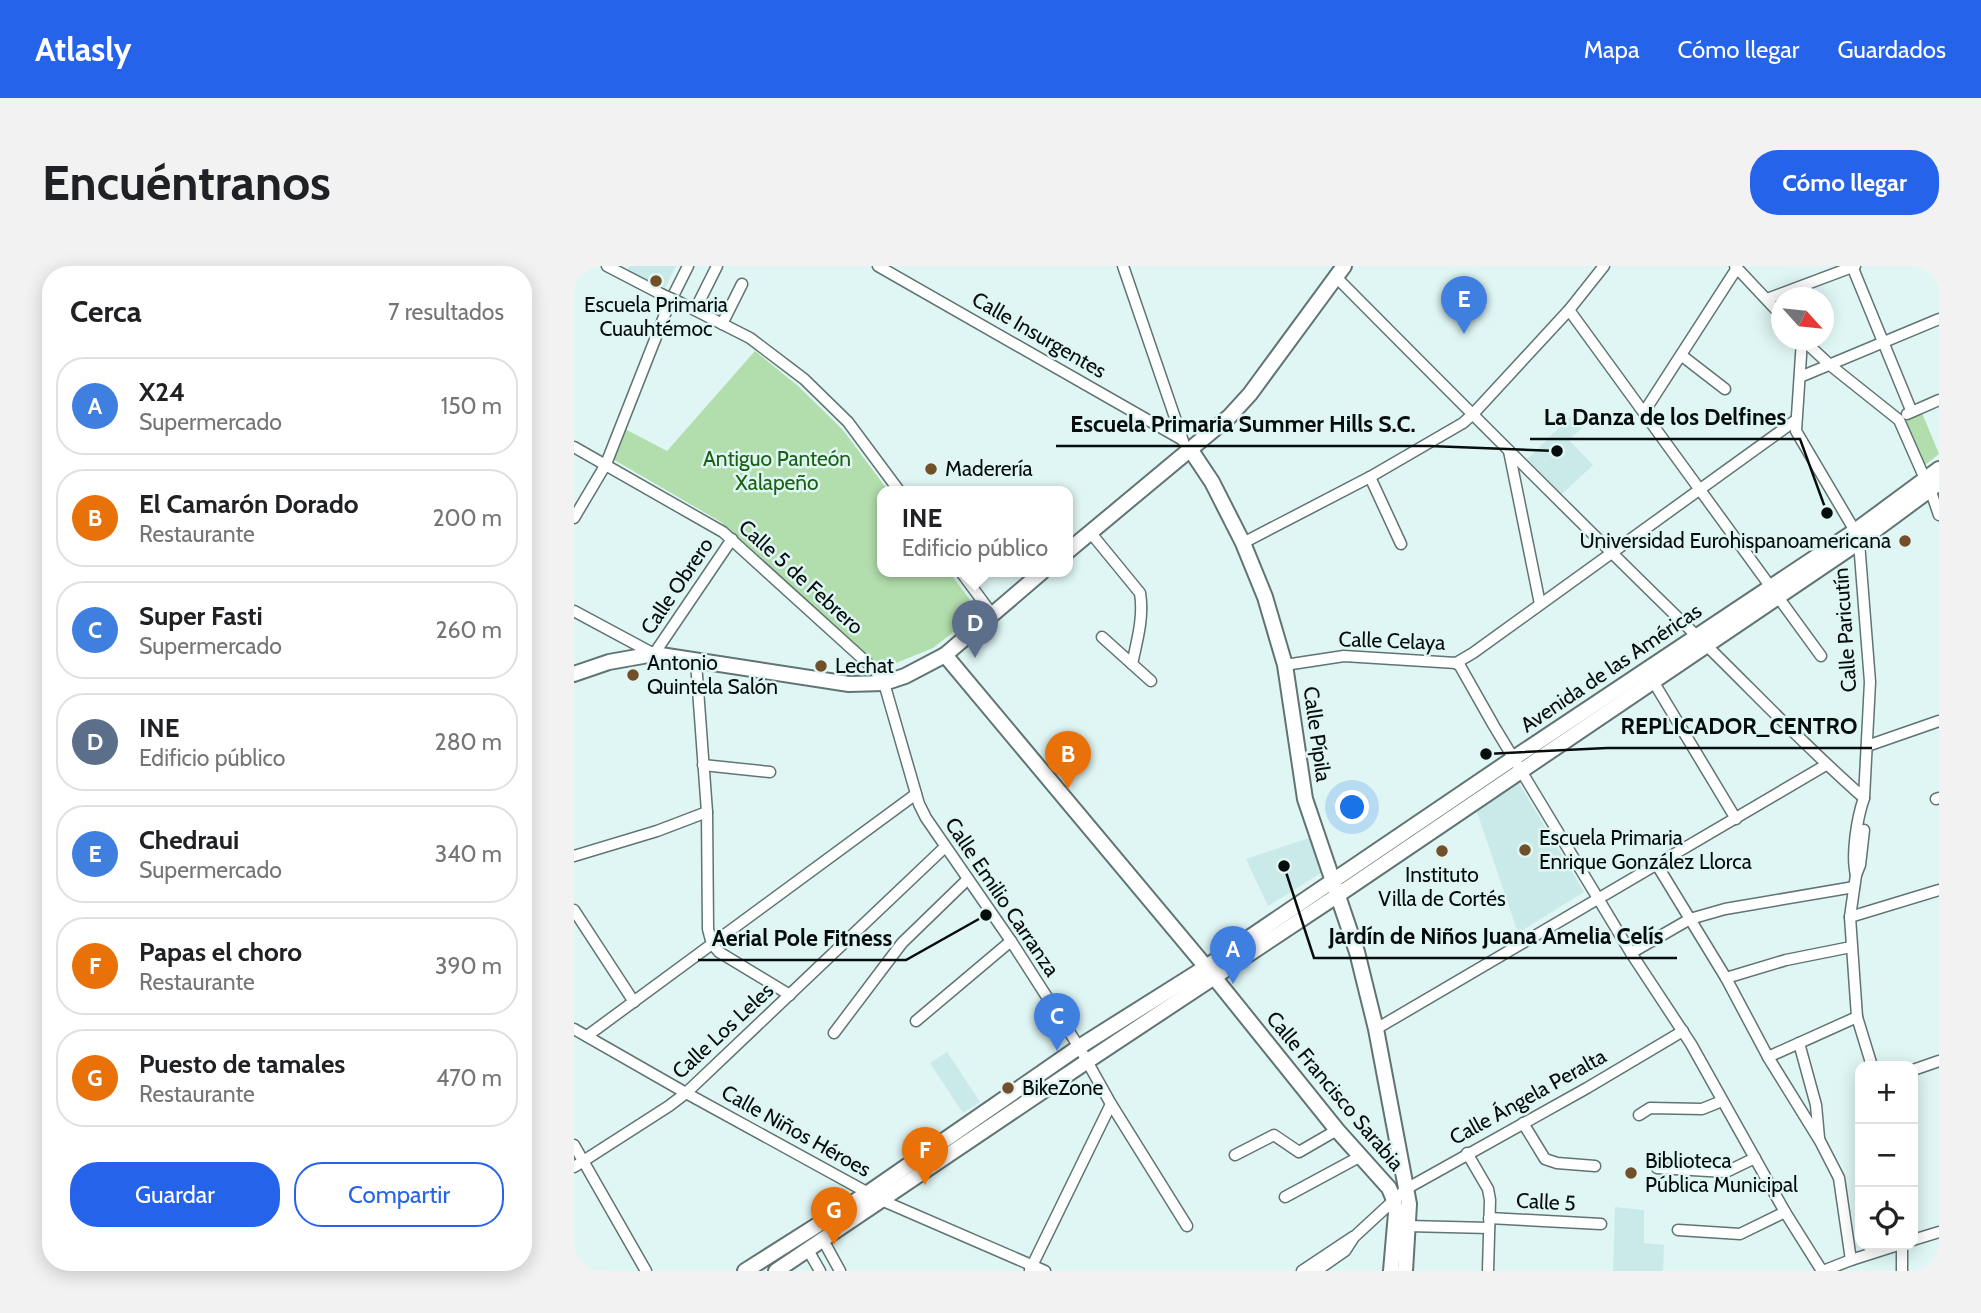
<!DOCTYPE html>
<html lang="es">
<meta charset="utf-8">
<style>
:root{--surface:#fff;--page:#f2f2f2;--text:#202124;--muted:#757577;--line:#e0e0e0;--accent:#2563eb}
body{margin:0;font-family:Cabin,sans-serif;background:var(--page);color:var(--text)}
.controls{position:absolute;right:21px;bottom:21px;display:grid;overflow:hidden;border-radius:14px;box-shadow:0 4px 18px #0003}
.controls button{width:63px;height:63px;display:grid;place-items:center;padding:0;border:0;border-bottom:2px solid var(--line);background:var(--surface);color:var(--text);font:35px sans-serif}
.compass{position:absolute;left:1197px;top:21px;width:63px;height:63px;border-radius:50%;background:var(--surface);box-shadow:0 4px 18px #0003;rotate:117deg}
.you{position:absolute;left:779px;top:542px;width:24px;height:24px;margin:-18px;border:5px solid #fff;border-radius:50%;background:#1a73e8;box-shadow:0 0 0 10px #1a73e833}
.badge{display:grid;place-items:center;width:46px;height:46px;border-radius:50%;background:var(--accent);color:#fff;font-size:23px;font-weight:700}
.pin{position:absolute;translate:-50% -58px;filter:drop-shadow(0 2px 4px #0008)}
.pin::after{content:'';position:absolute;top:37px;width:24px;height:21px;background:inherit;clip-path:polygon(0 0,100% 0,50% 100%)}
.popup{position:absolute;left:303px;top:220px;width:196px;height:91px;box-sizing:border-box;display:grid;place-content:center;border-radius:14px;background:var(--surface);filter:drop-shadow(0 2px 5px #0005);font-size:23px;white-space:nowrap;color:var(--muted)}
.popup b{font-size:26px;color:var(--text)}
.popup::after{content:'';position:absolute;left:50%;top:100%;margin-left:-14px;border:14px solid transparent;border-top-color:var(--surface)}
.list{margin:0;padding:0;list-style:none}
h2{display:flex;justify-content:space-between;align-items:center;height:91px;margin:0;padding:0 28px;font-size:30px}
h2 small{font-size:23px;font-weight:400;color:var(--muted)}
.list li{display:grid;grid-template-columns:46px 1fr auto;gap:21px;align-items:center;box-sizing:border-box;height:98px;margin:0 14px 14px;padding:0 14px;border:2px solid var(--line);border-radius:28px}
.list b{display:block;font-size:26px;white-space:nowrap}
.list p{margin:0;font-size:23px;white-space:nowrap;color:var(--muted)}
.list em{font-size:23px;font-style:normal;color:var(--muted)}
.actions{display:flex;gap:14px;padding:21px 28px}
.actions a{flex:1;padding:16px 0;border:2px solid var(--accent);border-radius:28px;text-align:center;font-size:24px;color:var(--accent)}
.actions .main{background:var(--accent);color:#fff}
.icon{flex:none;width:38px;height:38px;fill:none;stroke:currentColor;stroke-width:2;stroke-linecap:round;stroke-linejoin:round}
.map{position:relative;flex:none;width:1365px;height:1005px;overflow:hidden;border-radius:28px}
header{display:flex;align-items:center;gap:42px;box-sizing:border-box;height:98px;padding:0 35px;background:var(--accent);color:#fff}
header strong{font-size:33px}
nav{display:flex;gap:38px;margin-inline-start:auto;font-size:24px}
.intro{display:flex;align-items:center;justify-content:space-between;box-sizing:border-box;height:168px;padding:0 42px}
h1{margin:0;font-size:49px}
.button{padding:18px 32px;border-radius:28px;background:var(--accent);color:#fff;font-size:24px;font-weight:700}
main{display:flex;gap:42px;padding:0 42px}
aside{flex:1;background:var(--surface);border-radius:28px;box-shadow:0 4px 18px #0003}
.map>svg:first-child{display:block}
.built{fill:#c9eae8}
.green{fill:#b2ddac}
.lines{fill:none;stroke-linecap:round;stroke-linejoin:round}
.street-casing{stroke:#607473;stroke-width:13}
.secondary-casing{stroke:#607473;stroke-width:18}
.street{stroke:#fff;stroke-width:10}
.secondary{stroke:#fff;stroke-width:14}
.street-bridge-casing{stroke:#607473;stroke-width:13;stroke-linecap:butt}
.street-bridge{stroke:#fff;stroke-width:10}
.poi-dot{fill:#734f29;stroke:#dff6f4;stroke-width:2.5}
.labels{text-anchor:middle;stroke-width:5;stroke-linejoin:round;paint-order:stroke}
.poi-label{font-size:21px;fill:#060d0c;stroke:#dff6f4;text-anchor:start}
.street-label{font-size:21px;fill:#060d0c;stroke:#dff6f4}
.park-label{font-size:21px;fill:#1b6012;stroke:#dff6f4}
.leader{fill:none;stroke:#060d0c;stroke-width:2.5}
.callout-dot{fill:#060d0c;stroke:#dff6f4;stroke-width:2.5}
.callout-label{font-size:23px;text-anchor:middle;font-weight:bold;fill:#060d0c;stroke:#dff6f4;stroke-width:5;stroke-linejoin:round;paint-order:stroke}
</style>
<header>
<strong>Atlasly</strong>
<nav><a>Mapa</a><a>Cómo llegar</a><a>Guardados</a></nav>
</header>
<div class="intro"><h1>Encuéntranos</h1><a class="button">Cómo llegar</a></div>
<main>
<aside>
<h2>Cerca<small>7 resultados</small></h2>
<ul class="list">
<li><span class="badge" style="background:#3f7fe0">A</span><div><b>X24</b><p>Supermercado</p></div><em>150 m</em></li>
<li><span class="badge" style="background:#e8710a">B</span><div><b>El Camarón Dorado</b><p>Restaurante</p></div><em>200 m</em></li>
<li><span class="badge" style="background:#3f7fe0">C</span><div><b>Super Fasti</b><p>Supermercado</p></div><em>260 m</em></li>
<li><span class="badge" style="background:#5c6f8a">D</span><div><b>INE</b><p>Edificio público</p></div><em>280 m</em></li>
<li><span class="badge" style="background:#3f7fe0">E</span><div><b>Chedraui</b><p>Supermercado</p></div><em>340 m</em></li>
<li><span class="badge" style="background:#e8710a">F</span><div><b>Papas el choro</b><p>Restaurante</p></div><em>390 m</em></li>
<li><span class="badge" style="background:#e8710a">G</span><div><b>Puesto de tamales</b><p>Restaurante</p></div><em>470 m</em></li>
</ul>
<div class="actions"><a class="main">Guardar</a><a>Compartir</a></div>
</aside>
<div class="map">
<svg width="1365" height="1005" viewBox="0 0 1365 1005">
<rect width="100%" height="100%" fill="#dff6f4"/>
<!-- built -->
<g class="built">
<path d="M56,0H102L90,24L51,6Z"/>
<path d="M998,149L1010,160L995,174L1019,199L986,230L951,195Z"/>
<path d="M943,514L1010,626L944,667L902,543Z"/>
<path d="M735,572L747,607L694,640L672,593Z"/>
<path d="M373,786L406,836L389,847L356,797Z"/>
<path d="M1041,941L1070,944V977L1090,979L1089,1005H1039Z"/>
</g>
<!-- green -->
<g class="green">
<path d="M181,85L224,120L269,164L315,226H308V306H375L405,346L359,382L307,403L147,256L37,192L51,163L93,185Z"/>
<path d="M1348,147L1365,188L1351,199L1331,156Z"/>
</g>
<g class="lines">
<!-- street casing -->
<g class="street-casing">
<g id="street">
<path d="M33,0L87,28"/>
<path d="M304,0L607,173"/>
<path d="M549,0L609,175"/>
<path d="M1161,0L1208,50"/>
<path d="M1278,0L1337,144"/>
<path d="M762,11C884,134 1006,257 1130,377C1183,429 1234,483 1290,532"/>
<path d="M1193,33L1281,0"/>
<path d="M107,37L176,72L230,113L274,156L326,226"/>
<path d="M121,44L143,0"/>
<path d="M995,44C1079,159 1163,275 1247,390"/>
<path d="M148,58L168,18"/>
<path d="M1228,74L1222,165L1281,265L1285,276L1296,416L1290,532C1283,552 1277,589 1282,609"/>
<path d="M1229,74L1256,99L1325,154L1351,213"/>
<path d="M1107,89L1151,123"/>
<path d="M1226,111L1365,53"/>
<path d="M1070,146L1163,2"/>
<path d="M1333,148L1365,134"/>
<path d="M0,181L149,266L300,403L310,417L345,538L352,552L437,675L505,781L537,838L613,960"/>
<path d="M935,185L966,338"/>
<path d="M796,211L827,278"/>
<path d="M1356,223L1365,249"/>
<path d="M0,252L32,198L95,38L114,0"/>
<path d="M516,266L566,327C570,351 563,375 558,398"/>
<path d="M669,277L796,211L889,157L899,148L995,44L1030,0"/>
<path d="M387,306L418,348"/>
<path d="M0,345L80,388L158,273"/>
<path d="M528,371L577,415"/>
<path d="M122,396L133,546L134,663L138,678L145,686L216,729"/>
<path d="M882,397L886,400L920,460L1057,687L1117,778L1211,946L1248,1005"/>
<path d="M882,397L899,387L1222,154"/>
<path d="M711,399L770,390L882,397"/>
<path d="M1079,415L1162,553"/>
<path d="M1293,480L1365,455"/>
<path d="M129,499L196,506"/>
<path d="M1362,533L1365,532"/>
<path d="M1290,564L1286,599L1282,609L1276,651L1283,751L1298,800"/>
<path d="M0,590L83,565L133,546"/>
<path d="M1083,599L1152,712L1194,791L1246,875L1265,912L1277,994"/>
<path d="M0,644L60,736"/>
<path d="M1276,651L1365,624"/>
<path d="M1057,687L1116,653L1151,643L1280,621"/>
<path d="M1152,712L1212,694L1277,681"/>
<path d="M342,755L437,675"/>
<path d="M0,763L112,827L307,934L471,1005"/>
<path d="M802,763L1252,499"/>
<path d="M260,767L328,677L394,613"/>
<path d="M13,770L342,528"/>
<path d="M1225,777L1242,839L1245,872"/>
<path d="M1194,791L1283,751"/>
<path d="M1339,804L1365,795"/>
<path d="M1065,849L1076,842L1128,843L1148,835"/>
<path d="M949,857L971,893L983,897L1021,900"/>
<path d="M0,879L72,1005"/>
<path d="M893,887L914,923L916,934L914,1005"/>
<path d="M661,889L700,869L725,886L763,864"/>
<path d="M0,901L95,840L112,827L371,581"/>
<path d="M1083,902L1152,906L1181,892"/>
<path d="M711,931L787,890"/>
<path d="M915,952L1027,958"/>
<path d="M834,960L915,962"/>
<path d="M1104,964L1166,968L1211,946"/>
<path d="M249,974L266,1005"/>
<path d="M1339,974L1365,966"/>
<path d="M234,984L246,1005"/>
<path d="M456,1004L537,838"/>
<path d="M728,1005L779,971"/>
<path d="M742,1005L771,985L780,971L832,923L1013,822L1109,765"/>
<path d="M1249,1005L1277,994L1324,979"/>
<path d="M1328,1005V979"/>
</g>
</g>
<!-- secondary casing -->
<g class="secondary-casing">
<g id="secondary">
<path d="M616,183L638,216L669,277L691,331L711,399L731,533L783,686L802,763L835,938L831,1005"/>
<path d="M494,285L655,151L676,128L770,0"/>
<path d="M371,389L632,701L763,864L815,922L820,934L822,947L817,1005"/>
<path d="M0,408L35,396L80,388L275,418L310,417L331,410L371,389L468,306"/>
<path d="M171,1005L294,927L505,781L632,701L940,492L1281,265L1365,203"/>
<path d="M202,1005L512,796L764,629L1285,276L1365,217"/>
</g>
</g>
<!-- street -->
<use href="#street" class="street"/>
<!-- secondary -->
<use href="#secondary" class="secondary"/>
<!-- street-bridge casing -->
<g class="street-bridge-casing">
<path id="street-bridge" d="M87,28L107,37"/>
</g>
<!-- street-bridge -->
<use href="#street-bridge" class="street-bridge"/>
</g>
<!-- markers -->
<g class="poi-dot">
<circle cx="82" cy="15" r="7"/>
<circle cx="357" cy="203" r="7"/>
<circle cx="1331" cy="275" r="7"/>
<circle cx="247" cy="400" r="7"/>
<circle cx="59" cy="409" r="7"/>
<circle cx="951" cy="584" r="7"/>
<circle cx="868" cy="585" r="7"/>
<circle cx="434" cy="822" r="7"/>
<circle cx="1057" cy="907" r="7"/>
</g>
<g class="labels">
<!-- poi labels -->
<g class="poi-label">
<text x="82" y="46" text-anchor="middle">Escuela Primaria<tspan x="82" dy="24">Cuauhtémoc</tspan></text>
<text x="371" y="210">Maderería</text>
<text x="1317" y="282" text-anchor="end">Universidad Eurohispanoamericana</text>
<text x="73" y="404">Antonio<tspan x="73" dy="24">Quintela Salón</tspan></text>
<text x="261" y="407">Lechat</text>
<text x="965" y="579">Escuela Primaria<tspan x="965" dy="24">Enrique González Llorca</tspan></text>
<text x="868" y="616" text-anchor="middle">Instituto<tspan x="868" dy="24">Villa de Cortés</tspan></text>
<text x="448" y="829">BikeZone</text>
<text x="1071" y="902">Biblioteca<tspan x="1071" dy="24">Pública Municipal</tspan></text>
</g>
<!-- street labels -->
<g class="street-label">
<text transform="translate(465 69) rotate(30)" y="7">Calle Insurgentes</text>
<text transform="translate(227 311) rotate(42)" y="7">Calle 5 de Febrero</text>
<text transform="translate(103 320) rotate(-56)" y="7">Calle Obrero</text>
<text transform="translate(1271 364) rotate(-94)" y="7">Calle Paricutín</text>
<text transform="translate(818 375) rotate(2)" y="7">Calle Celaya</text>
<text transform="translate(1037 402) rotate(-34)" y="7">Avenida de las Américas</text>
<text transform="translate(743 468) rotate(82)" y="7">Calle Pípila</text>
<text transform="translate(428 631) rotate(56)" y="7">Calle Emilio Carranza</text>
<text transform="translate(149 765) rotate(-43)" y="7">Calle Los Leles</text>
<text transform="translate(761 825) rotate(50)" y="7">Calle Francisco Sarabia</text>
<text transform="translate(954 831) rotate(-29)" y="7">Calle Ángela Peralta</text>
<text transform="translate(222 865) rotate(29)" y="7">Calle Niños Héroes</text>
<text transform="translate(972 936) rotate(3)" y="7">Calle 5</text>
</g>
<!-- park labels -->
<g class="park-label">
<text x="203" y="200">Antiguo Panteón<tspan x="203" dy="24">Xalapeño</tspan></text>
</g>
</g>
<!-- callouts -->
<path class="leader" d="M1253 247L1226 173H956M983 185L856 180H482M912 488L1033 482H1298M710 600L740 692H1103M412 649L332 694H124"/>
<g class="callout-dot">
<circle cx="1253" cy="247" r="7"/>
<circle cx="983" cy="185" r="7"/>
<circle cx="912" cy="488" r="7"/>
<circle cx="710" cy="600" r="7"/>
<circle cx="412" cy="649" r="7"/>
</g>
<g class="callout-label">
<text x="1091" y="159">La Danza de los Delfines</text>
<text x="669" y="166">Escuela Primaria Summer Hills S.C.</text>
<text x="1165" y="468">REPLICADOR_CENTRO</text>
<text x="922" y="678">Jardín de Niños Juana Amelia Celís</text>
<text x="228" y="680">Aerial Pole Fitness</text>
</g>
</svg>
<div class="controls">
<button>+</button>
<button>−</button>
<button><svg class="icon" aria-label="locate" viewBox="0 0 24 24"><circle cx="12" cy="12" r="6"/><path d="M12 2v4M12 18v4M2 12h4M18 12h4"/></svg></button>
</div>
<svg class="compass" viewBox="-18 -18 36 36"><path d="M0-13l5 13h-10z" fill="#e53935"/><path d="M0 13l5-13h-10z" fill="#757577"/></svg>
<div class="you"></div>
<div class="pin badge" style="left:659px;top:718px;background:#3f7fe0">A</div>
<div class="pin badge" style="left:494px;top:523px;background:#e8710a">B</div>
<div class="pin badge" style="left:483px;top:785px;background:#3f7fe0">C</div>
<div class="pin badge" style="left:401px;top:392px;background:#5c6f8a">D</div>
<div class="popup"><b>INE</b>Edificio público</div>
<div class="pin badge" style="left:890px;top:68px;background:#3f7fe0">E</div>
<div class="pin badge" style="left:351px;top:919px;background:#e8710a">F</div>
<div class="pin badge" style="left:260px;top:979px;background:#e8710a">G</div>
</div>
</main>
